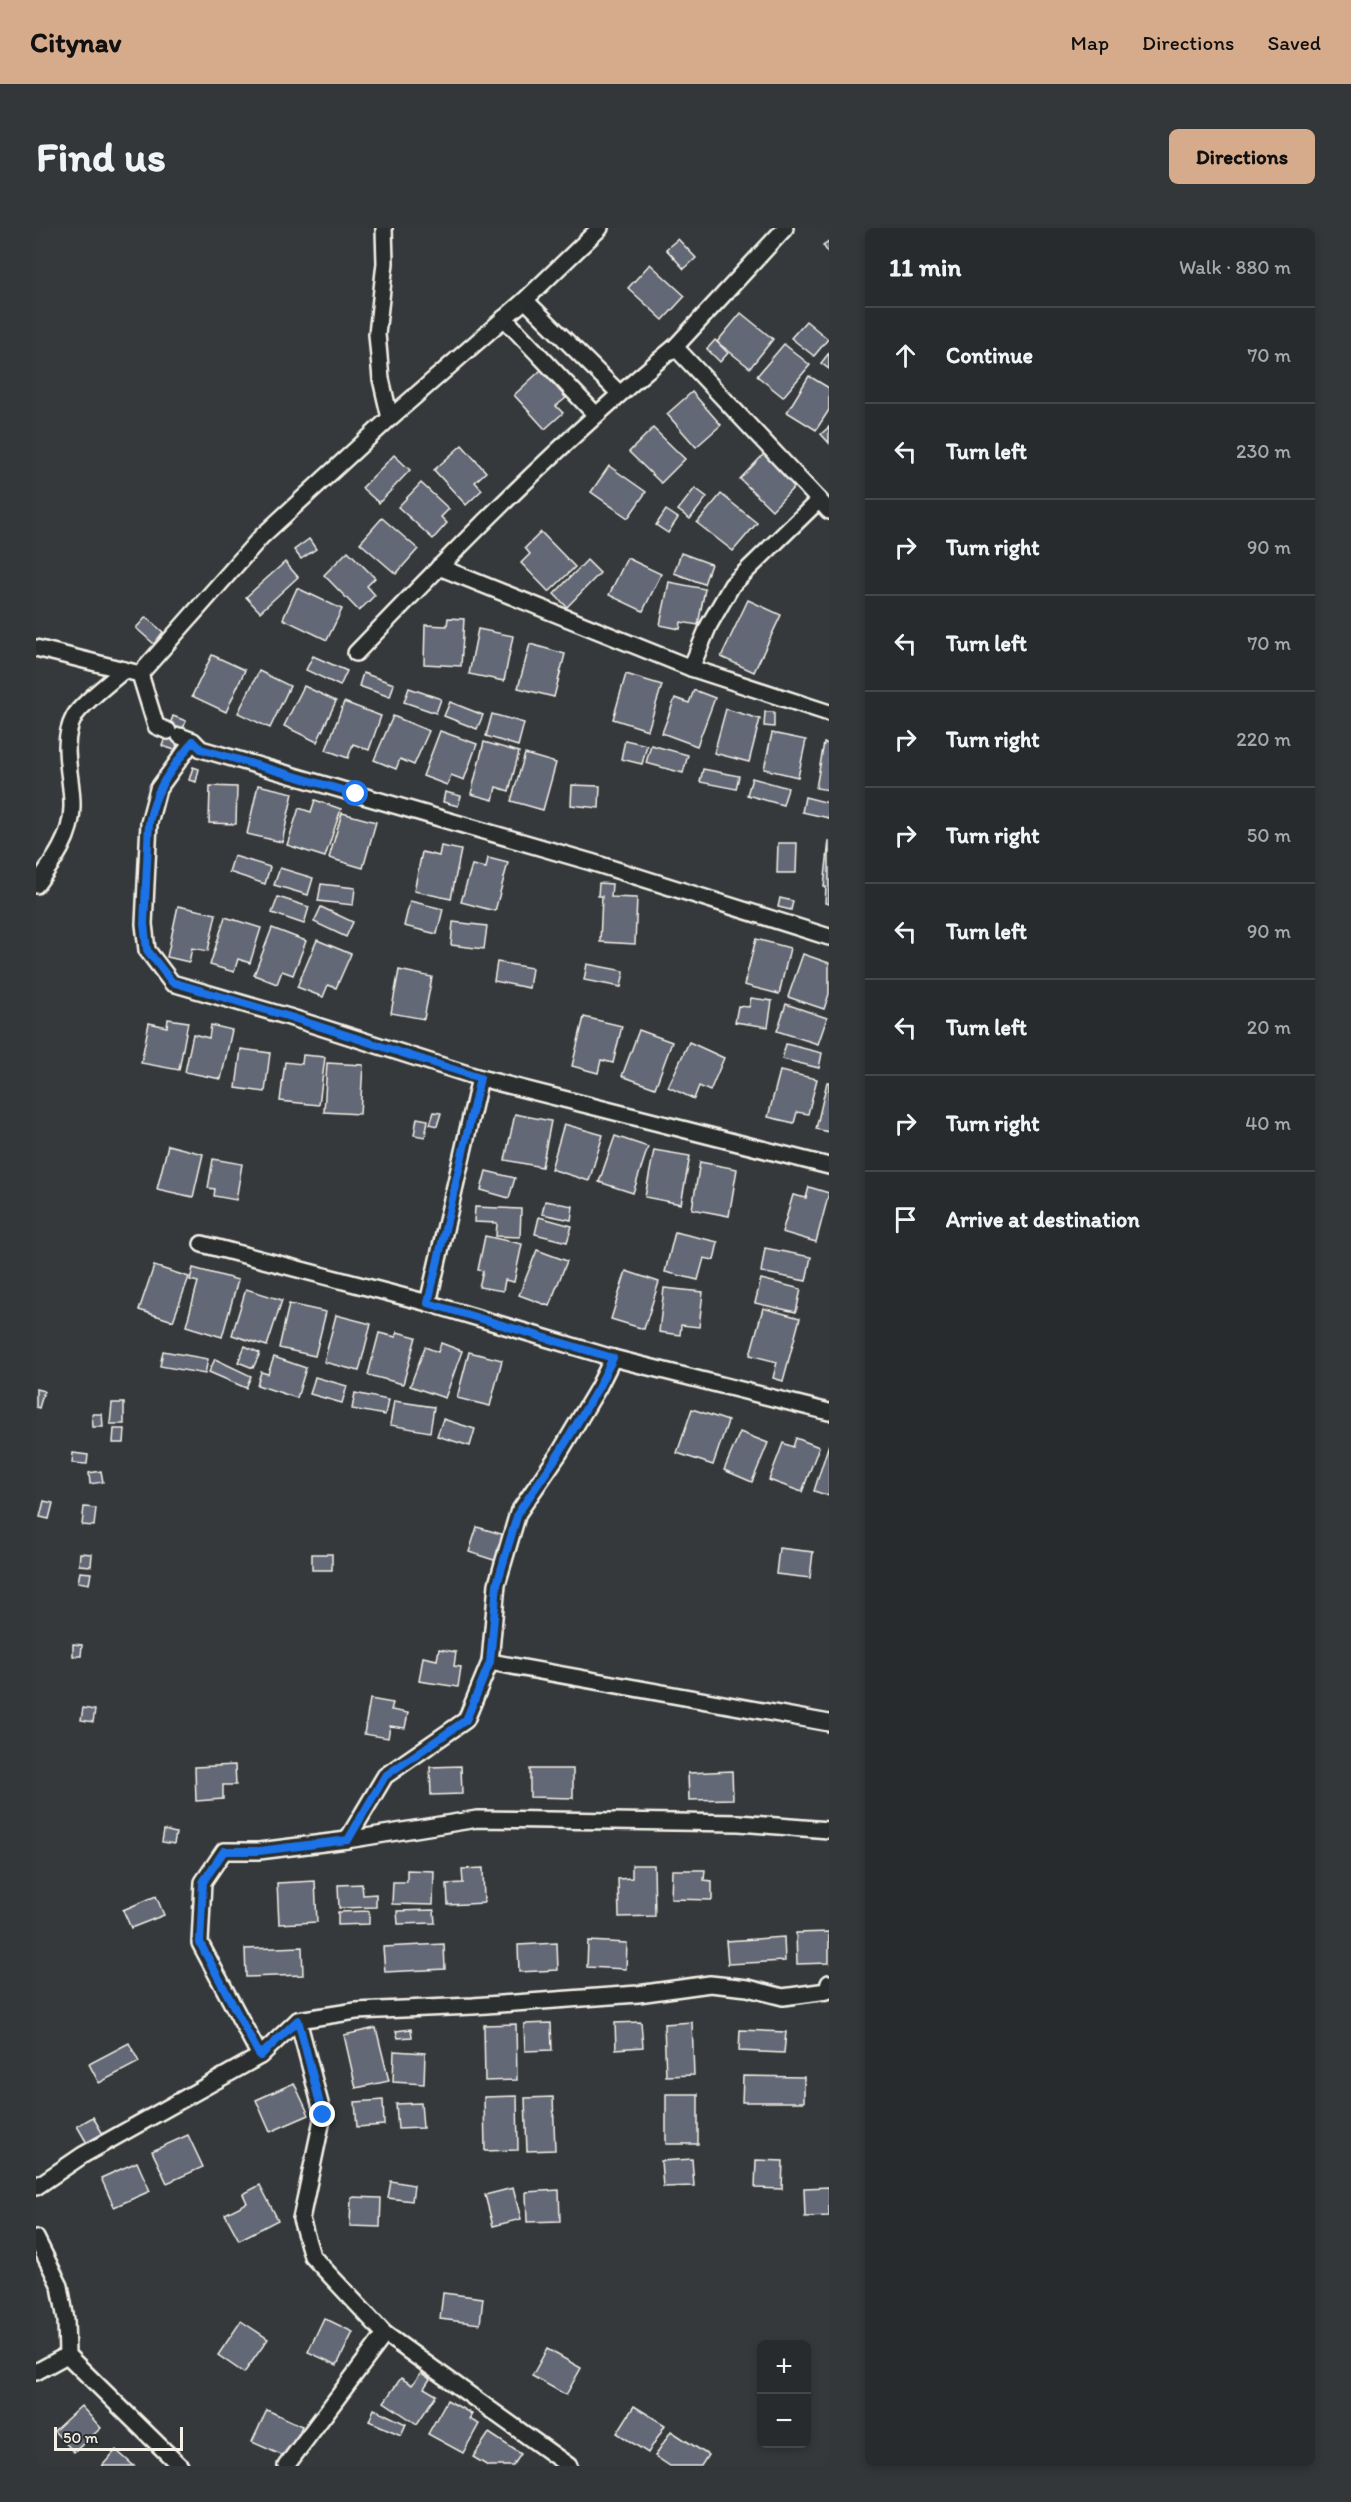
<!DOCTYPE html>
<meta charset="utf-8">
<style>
:root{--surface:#282b2d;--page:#343739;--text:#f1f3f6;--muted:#a5a7aa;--line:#444749;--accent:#d6ab8b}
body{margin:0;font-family:Itim,sans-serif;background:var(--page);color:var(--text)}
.controls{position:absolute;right:18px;bottom:18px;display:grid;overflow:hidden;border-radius:9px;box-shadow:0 3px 9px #0003}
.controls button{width:54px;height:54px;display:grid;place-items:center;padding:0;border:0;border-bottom:2px solid var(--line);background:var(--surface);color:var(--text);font:30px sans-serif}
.scale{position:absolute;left:18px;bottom:15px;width:129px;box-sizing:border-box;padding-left:6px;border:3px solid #f4f1e8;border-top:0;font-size:16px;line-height:21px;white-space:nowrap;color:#f4f1e8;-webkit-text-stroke:4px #2a2d2e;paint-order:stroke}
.stop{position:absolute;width:18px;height:18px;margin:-14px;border:4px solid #1a73e8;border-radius:50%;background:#fff}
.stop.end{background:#1a73e8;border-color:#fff;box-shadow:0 2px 6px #0008}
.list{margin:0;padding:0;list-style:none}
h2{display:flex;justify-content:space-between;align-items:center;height:78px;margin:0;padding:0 24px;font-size:26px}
h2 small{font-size:20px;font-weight:400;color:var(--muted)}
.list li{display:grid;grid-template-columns:39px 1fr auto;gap:18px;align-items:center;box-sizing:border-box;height:96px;padding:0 24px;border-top:2px solid var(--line)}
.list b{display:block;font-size:22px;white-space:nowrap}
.list em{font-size:20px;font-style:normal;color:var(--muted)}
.icon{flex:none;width:33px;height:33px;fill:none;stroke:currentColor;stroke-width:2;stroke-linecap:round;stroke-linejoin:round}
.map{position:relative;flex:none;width:793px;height:2238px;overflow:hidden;border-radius:9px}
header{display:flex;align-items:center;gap:36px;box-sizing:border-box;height:84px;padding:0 30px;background:var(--accent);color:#111}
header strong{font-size:28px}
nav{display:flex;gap:33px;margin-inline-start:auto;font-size:21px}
.intro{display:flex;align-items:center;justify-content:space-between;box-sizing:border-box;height:144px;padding:0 36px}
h1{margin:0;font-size:42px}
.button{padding:15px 27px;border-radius:9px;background:var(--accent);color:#111;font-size:21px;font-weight:700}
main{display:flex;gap:36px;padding:0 36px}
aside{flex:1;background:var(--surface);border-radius:9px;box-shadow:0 3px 9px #0003}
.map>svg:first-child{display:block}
.building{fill:#636776;stroke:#f4f1e8;stroke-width:1.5}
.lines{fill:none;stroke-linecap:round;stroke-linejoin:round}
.street-casing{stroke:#f4f1e8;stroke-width:20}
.street{stroke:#2a2d2e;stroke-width:15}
.route{stroke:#1a73e8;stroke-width:8}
</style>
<header>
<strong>Citynav</strong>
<nav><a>Map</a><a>Directions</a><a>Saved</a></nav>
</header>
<div class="intro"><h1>Find us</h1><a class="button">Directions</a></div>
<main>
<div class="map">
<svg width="793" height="2238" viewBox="0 0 793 2238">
<rect width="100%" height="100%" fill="#35393c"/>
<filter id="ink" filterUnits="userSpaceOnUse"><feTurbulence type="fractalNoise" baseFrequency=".0167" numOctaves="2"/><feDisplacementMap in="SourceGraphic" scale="12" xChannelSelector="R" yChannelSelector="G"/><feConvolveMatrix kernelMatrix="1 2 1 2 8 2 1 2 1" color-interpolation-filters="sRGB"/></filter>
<g filter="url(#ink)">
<!-- building -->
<g class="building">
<path d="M642,11L660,30L648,41L630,21Z"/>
<path d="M793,13V26L787,17Z"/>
<path d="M614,36L649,68L627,92L592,60Z"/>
<path d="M705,85L737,111L714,140L681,114Z"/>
<path d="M770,93L792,111L778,128L755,110Z"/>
<path d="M679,112L692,125L684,134L671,121Z"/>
<path d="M748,116L774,137L747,169L721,148Z"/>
<path d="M793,125V141L785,135Z"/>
<path d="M505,142L530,170L520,178L527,185L509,201L478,167Z"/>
<path d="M773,148L793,160V182L780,202L751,184Z"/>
<path d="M656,164L685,197L660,219L631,186Z"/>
<path d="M793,199V215L785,206Z"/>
<path d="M617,200L649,231L625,255L593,224Z"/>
<path d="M426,217L450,244L439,254L446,262L430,277L398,242Z"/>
<path d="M728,226L760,257L736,282L704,251Z"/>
<path d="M358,227L374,242L343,275L326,260Z"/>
<path d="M573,238L610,264L592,290L555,264Z"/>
<path d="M385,255L413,281L405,289L411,295L397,311L362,279Z"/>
<path d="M659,260L671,269L654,291L642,282Z"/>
<path d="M685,266L721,295L697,323L661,295Z"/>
<path d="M630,282L642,290L632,305L620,297Z"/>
<path d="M346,290L382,321L360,346L324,315Z"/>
<path d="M505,304L539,339L513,364L485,335L494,326L489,320Z"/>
<path d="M273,311L280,321L265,331L258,322Z"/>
<path d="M312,323L339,350L331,358L339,367L323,383L288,347Z"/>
<path d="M645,325L675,336L668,356L638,345Z"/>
<path d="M591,330L625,346L607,383L573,367Z"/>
<path d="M551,332L564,345L531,379L518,366Z"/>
<path d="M249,334L262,349L224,384L210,369Z"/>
<path d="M633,354L669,361L662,397L645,394L644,401L624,397Z"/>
<path d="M261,360L306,381L291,412L247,391Z"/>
<path d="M712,372L745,387L718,444L685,429Z"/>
<path d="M110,389L127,404L118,416L100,400Z"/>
<path d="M412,390L428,391L425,438L388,436L389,397L411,398Z"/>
<path d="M442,401L477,408L468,453L433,446Z"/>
<path d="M494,416L529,426L518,469L482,460Z"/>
<path d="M176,427L209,442L190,484L156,468Z"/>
<path d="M277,428L311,443L304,458L270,442Z"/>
<path d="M223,443L254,458L234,500L202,485Z"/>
<path d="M327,445L358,456L354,469L323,458Z"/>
<path d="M590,446L626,457L612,502L577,491Z"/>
<path d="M268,458L300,473L281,514L248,498Z"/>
<path d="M373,460L405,471L400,485L368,474Z"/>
<path d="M658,462L679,470L661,518L626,505L639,470L653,475Z"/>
<path d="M308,474L345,488L333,522L317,516L312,530L290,522Z"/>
<path d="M414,474L447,487L441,501L408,488Z"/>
<path d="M690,481L724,491L713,534L678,525Z"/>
<path d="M729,484H738V499L728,498Z"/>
<path d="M456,486L488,495L482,518L450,508Z"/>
<path d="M137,488L150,493L139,522L126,518Z"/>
<path d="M357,488L393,503L378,537L364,531L360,541L338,532Z"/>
<path d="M404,503L441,516L428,552L415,547L411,557L387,548Z"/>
<path d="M736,505L770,512L762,549L728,541Z"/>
<path d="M589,512L611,517L606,536L585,531Z"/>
<path d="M448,514L483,524L473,563L460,559L457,572L435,566Z"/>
<path d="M788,515L793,516V562L780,560Z"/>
<path d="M615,517L652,527L647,545L610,535Z"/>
<path d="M489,526L520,535L507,582L475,573Z"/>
<path d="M157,539L163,541L160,554L153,552Z"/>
<path d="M667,541L703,548L700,561L664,554Z"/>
<path d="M716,550L752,560L747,577L711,567Z"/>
<path d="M222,557L257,565L246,614L211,606Z"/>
<path d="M536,557L564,558L563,580L535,577Z"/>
<path d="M174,558L201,559L200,596L173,595Z"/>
<path d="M409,564L425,568L422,578L407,574Z"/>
<path d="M769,569L793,575V590L766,584Z"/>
<path d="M279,572L305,581L289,629L251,617L263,580L275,584Z"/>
<path d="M306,585L340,594L327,640L293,630Z"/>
<path d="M793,612V676L789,675L790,659H788Z"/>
<path d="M742,615H761L760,645H741Z"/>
<path d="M405,618L425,622L415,671L378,663L386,624L403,628Z"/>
<path d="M198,628L234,639L229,656L193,644Z"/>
<path d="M452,630L472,635L459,683L425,674L436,637L450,640Z"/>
<path d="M244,640L277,650L272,667L238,657Z"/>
<path d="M563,655L576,656L575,669L601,670L599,716L564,714L566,668H562Z"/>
<path d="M285,656L319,660L317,677L282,673Z"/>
<path d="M242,669L273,679L268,696L236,685Z"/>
<path d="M744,670L757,673L755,682L742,679Z"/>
<path d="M374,673L407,681L401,706L368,698Z"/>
<path d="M142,678L180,686L172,723L156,720L153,734L131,729Z"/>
<path d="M285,679L317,694L310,709L278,694Z"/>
<path d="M189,689L225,700L214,735L202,731L198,744L174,737Z"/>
<path d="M417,694L451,698L448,721L415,717Z"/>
<path d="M236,700L270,713L257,747L246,743L241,756L218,747Z"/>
<path d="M720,711L754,720L743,766L708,757Z"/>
<path d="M281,712L315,726L300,760L292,757L287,769L261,759Z"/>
<path d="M767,726L793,735V766L788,781L752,769Z"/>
<path d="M461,734L496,740L493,760L458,753Z"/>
<path d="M551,736L588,743L585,759L548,752Z"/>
<path d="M363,742L396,749L388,791L355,785Z"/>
<path d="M715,770L736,773L732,799L699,794L702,778L713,779Z"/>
<path d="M750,776L791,790L782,816L741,803Z"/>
<path d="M548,789L586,798L577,835L565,832L562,845L536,838Z"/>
<path d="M132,791L152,794L143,842L105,835L113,795L131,799Z"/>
<path d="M175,797L196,802L185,851L149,844L157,806L173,810Z"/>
<path d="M603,802L636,814L619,860L586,848Z"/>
<path d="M653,814L688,830L674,863L663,858L658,871L632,859Z"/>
<path d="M750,816L786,825L783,840L746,831Z"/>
<path d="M205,821L234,825L229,864L200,860Z"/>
<path d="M267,827L289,829L283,877L244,873L249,834L266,836Z"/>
<path d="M291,835L327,837L324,886L288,884Z"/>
<path d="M744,843L781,851L772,886L761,884L758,895L732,889Z"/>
<path d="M791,854H793V904L780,901Z"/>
<path d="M398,884L405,885L401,898L394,896Z"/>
<path d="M479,886L515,893L506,939L469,932Z"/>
<path d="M381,890L392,892L389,909L378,907Z"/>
<path d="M528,896L567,907L553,953L515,941Z"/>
<path d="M579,908L612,919L597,965L563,954Z"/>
<path d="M132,917L167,926L157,969L121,961Z"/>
<path d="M618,922L654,928L645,976L609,969Z"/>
<path d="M177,931L206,936L200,972L178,968L179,961L172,960Z"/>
<path d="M664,934L701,941L693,988L656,981Z"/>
<path d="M450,943L479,950L473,970L445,962Z"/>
<path d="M773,959L793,965L780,1014L746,1004L757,967L770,970Z"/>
<path d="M509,973L537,978L535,992L506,986Z"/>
<path d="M439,979L485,981L484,1009L460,1008L461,995L438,994Z"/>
<path d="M503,989L536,998L531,1014L499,1006Z"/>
<path d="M639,1004L682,1014L678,1032L668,1030L662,1052L629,1044Z"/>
<path d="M449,1008L486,1016L478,1054L469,1052L467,1063L443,1059L447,1043L442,1042Z"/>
<path d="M729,1020L775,1029L770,1053L725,1044Z"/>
<path d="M501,1022L531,1033L513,1078L483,1067Z"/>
<path d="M118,1038L153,1049L137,1093L103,1082Z"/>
<path d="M157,1040L202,1052L186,1109L150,1098L162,1054L154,1052Z"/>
<path d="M590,1043L623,1054L608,1101L575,1091Z"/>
<path d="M725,1051L765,1061L760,1084L719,1075Z"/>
<path d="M628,1060L667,1064L663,1099L645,1097L644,1107L623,1104Z"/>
<path d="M210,1061L246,1072L231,1118L196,1107Z"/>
<path d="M253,1076L290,1084L279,1128L243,1120Z"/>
<path d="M727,1080L764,1090L747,1153L737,1150L741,1134L714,1127Z"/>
<path d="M300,1087L335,1096L323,1143L288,1134Z"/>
<path d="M361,1104L380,1109L367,1156L332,1147L343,1105L360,1109Z"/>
<path d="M405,1115L426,1123L409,1170L374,1158L389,1119L402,1124Z"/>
<path d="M209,1118L224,1125L217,1140L202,1134Z"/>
<path d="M127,1123L172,1131L169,1146L124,1138Z"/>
<path d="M433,1124L466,1132L454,1178L421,1170Z"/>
<path d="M238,1129L270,1140L261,1170L221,1157L225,1144L232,1146Z"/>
<path d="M179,1131L215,1148L210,1160L173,1144Z"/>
<path d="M279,1149L311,1158L306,1175L274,1166Z"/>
<path d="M0,1161L8,1163L3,1180L0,1179Z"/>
<path d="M319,1165L352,1172L349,1187L316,1181Z"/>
<path d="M358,1173L398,1179L394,1204L354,1197Z"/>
<path d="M76,1175H88V1196H74Z"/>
<path d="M656,1181L692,1193L677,1237L641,1225Z"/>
<path d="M56,1186H66L67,1199H57Z"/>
<path d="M407,1191L439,1201L434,1218L401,1208Z"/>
<path d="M78,1201H89L88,1215H77Z"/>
<path d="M704,1204L732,1215L716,1254L688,1242Z"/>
<path d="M760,1210L783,1219L766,1264L733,1252L747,1215L757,1219Z"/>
<path d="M793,1216V1268L778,1263Z"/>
<path d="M37,1225L52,1227L51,1236L36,1235Z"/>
<path d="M65,1243L67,1254L54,1256L53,1245Z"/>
<path d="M8,1273L17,1275L13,1291L4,1289Z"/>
<path d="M48,1279L60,1280L58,1298L46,1297Z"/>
<path d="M441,1299L472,1308L464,1334L433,1324Z"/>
<path d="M743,1320L777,1324L774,1350L740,1346Z"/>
<path d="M44,1325L56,1326L55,1338L43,1337Z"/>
<rect x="276" y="1326" width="20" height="16"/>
<path d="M44,1344L55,1345L53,1356L42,1354Z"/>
<path d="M37,1416L46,1417L45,1428H37Z"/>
<path d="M403,1421L420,1424L418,1438L425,1439L422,1459L383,1453L387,1429L401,1432Z"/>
<path d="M334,1471L357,1475L355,1482L372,1485L369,1500L354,1498L352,1510L328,1506Z"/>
<path d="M47,1480L59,1482L57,1494L45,1492Z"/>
<path d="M199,1537L200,1557H187V1571L160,1573L159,1539Z"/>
<path d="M425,1538L426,1566L395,1567L394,1539Z"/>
<path d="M494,1541H537V1570L494,1569Z"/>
<path d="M696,1543L697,1571L653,1572L652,1545Z"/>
<path d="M128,1602L140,1605L138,1616L126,1614Z"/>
<path d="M596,1637H618L619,1688L583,1689L582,1651L596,1650Z"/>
<path d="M447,1640L448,1675L412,1677L411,1656L427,1655L426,1641Z"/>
<path d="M371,1642L398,1643L397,1677L356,1676L357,1654H371Z"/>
<path d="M636,1642H669L668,1652L676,1653V1672L635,1671Z"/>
<path d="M279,1653L281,1694L243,1696L241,1655Z"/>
<path d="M326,1656L327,1667L340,1666V1679L303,1680L302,1657Z"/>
<path d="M120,1668L128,1687L95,1700L87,1682Z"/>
<path d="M398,1682L399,1695L362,1696L361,1683Z"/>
<path d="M333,1683V1696L302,1697V1684Z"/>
<path d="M793,1704V1735L761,1736L760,1705Z"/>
<path d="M748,1709L749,1733L692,1736L690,1713Z"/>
<path d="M552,1713L591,1715L590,1741L551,1739Z"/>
<path d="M521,1715L522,1742L483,1744L482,1717Z"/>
<path d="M408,1716L409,1741L349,1744L347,1719Z"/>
<path d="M266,1719L267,1747L210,1749L209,1721Z"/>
<path d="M605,1794L607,1819L580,1821L579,1795Z"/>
<path d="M656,1794L658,1847L630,1848L628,1796Z"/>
<path d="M515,1795L516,1822L489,1823L488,1796Z"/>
<path d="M480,1796L481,1852L449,1853L448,1797Z"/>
<path d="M340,1800L353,1853L320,1860L308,1807Z"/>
<path d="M375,1801L376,1809L362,1810L360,1803Z"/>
<path d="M704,1802L750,1804L748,1825L703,1823Z"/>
<path d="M93,1815L103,1834L63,1855L53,1836Z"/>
<path d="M358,1823L389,1825L388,1856L357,1854Z"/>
<path d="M707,1848L768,1849V1874H706Z"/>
<path d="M258,1855L273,1887L234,1904L220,1872Z"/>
<rect x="630" y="1866" width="32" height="50"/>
<path d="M481,1868L482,1922L449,1923L448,1869Z"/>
<path d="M517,1869L519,1922L491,1923L489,1870Z"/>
<path d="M347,1872L348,1897L321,1899L319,1874Z"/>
<path d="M385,1875L387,1900L362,1901L360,1876Z"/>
<path d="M57,1889L68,1908L52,1917L41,1898Z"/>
<path d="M152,1907L167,1939L131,1955L116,1923Z"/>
<path d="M656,1931L658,1958L627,1959L625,1933Z"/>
<path d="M720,1932L747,1933L746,1961L719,1960Z"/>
<path d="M101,1934L114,1963L78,1979L65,1950Z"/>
<path d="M355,1953L378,1957L376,1973L352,1970Z"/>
<path d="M224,1957L242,1992L203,2012L189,1986L211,1975L207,1966Z"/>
<path d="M793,1959V1988L769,1989L768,1960Z"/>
<path d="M477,1960L485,1991L457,1998L449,1967Z"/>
<path d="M523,1962L524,1993L491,1994L490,1964Z"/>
<path d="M315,1969L345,1970L344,1999L314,1998Z"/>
<path d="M407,2065L447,2070L444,2096L404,2091Z"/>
<path d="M288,2090L317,2104L301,2137L272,2124Z"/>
<path d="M205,2093L232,2111L208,2145L182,2127Z"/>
<path d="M511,2121L545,2140L530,2167L496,2148Z"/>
<path d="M385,2145L394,2151L388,2160L400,2167L381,2196L348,2174L365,2150L376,2157Z"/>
<path d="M411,2172L436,2186L433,2191L443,2196L427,2225L392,2206Z"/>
<path d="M45,2178L65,2200L38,2224L18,2203Z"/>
<path d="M598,2178L629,2197L612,2225L581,2205Z"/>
<path d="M338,2181L370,2196L365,2207L333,2193Z"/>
<path d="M231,2182L266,2198L252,2230L216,2214Z"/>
<path d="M635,2203L672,2227L665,2238H634L619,2228Z"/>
<path d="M453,2205L485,2226L477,2238H452L437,2229Z"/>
<path d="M80,2222L98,2238H66Z"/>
</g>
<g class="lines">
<!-- street casing -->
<g class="street-casing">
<g id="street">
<path d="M348,0L349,35L341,106L345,151L354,190"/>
<path d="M489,72L583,165"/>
<path d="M468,90L560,187"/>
<path d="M639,119L749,0"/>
<path d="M403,339L655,440L793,485"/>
<path d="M0,420L104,446L120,498L132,503"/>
<path d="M320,425C422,319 525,213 639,119L783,272"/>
<path d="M655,440L673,397L696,357L783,272L793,283"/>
<path d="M104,446L225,309L354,190L489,72L564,0"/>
<path d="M144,508L157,513L165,521L555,634L793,709"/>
<path d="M157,513L122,561L113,595L108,696L111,722L136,755L253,789L444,850L793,938"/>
<path d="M0,657C17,634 36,609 36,579C37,550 23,517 38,489C44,477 77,452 88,442"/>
<path d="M166,1016L392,1075L577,1130L793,1184"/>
<path d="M392,1075L444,850"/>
<path d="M454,1434L793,1495"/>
<path d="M311,1612L441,1591L703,1595L793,1602"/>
<path d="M262,1792L287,1887L265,1991L276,2028L349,2106"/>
<path d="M224,1828L262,1792L320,1783L437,1778L602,1766L674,1756L712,1760L747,1769L791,1763L793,1755"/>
<path d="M0,1959L47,1927L224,1828L164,1715L167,1654L188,1623H223L311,1612L349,1548L430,1492L454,1434L461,1356L482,1285L524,1224L562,1160L577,1130"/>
<path d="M0,2010L24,2058L30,2092L31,2127L144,2238"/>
<path d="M0,2144L31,2127"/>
<path d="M250,2238L349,2106L533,2238"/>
</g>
</g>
<!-- street -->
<use href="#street" class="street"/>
</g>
</g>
<g class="lines" filter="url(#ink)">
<!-- route -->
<path class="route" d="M287,1887L262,1792L224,1828L164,1715L167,1654L188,1623H223L312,1612L349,1548L430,1492L454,1434L461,1356L482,1285L524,1224L562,1160L577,1130L392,1075L444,850L254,789L136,754L111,722L108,696L113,595C120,557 135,543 157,513L165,521L320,566"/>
</g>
</svg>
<div class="controls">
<button>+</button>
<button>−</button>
</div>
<div class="scale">50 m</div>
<div class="stop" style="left:320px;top:566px"></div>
<div class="stop end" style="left:287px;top:1887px"></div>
</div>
<aside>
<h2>11 min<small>Walk · 880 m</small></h2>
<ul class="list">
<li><svg class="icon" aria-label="ahead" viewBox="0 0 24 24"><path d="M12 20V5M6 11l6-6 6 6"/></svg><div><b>Continue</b></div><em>70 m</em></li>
<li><svg class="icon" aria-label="left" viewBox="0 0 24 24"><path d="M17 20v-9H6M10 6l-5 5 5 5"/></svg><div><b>Turn left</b></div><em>230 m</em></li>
<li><svg class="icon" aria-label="right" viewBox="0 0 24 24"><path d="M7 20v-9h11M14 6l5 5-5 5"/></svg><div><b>Turn right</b></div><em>90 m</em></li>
<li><svg class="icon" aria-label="left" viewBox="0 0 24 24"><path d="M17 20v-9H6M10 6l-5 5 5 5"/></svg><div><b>Turn left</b></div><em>70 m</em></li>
<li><svg class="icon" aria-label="right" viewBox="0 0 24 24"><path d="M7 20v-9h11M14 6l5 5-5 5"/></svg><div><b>Turn right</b></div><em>220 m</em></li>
<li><svg class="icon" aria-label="right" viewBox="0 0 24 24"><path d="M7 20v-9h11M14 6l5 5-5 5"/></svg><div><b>Turn right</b></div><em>50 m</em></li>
<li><svg class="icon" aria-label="left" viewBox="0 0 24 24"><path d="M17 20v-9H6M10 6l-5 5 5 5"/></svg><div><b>Turn left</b></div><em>90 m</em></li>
<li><svg class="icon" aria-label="left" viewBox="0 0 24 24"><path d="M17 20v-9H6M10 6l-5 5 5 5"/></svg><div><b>Turn left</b></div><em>20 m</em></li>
<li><svg class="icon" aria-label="right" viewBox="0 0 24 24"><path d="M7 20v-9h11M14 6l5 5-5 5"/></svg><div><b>Turn right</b></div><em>40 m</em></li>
<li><svg class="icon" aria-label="arrive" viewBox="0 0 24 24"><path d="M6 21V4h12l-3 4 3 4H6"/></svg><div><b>Arrive at destination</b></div></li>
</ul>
</aside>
</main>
